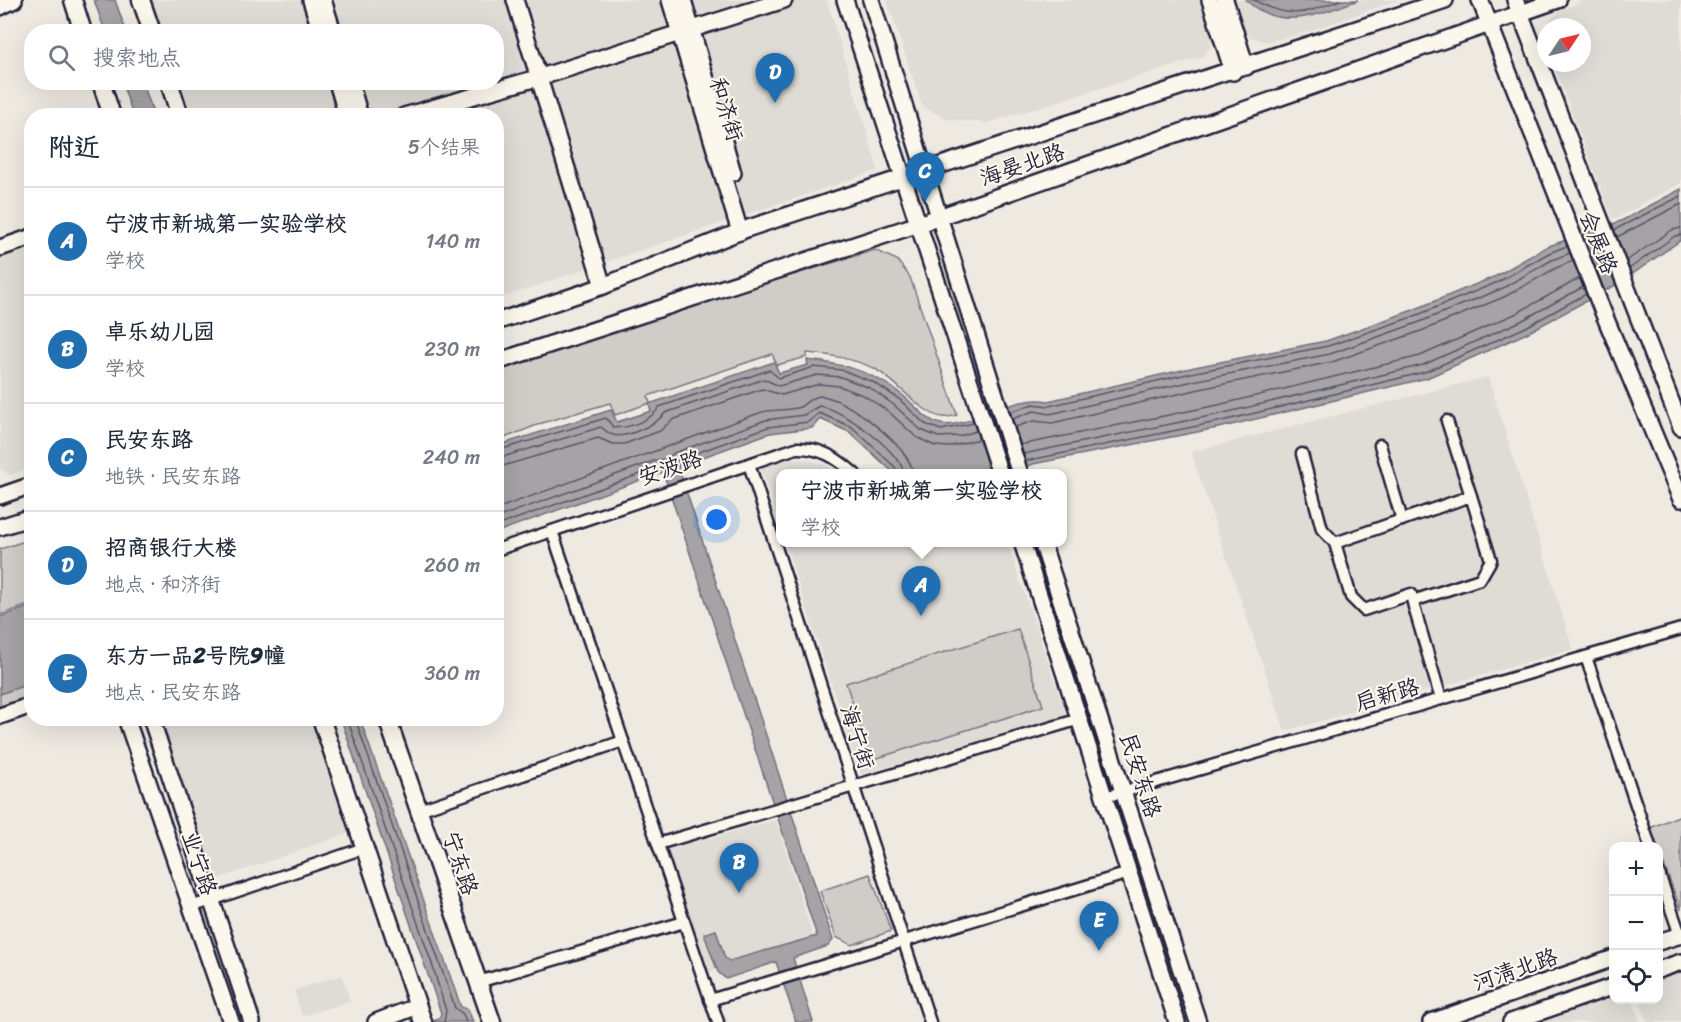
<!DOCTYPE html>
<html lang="zh">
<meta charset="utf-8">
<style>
:root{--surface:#fff;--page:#f6f6f7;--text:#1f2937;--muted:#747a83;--line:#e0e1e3;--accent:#1f6fb2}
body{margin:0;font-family:Sriracha,"LXGW WenKai TC",sans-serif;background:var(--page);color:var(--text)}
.controls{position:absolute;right:18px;bottom:18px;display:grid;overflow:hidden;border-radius:12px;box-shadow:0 6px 24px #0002}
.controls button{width:54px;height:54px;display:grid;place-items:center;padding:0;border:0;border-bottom:2px solid var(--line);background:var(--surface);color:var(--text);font:30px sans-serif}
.compass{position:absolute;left:1537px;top:18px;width:54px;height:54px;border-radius:50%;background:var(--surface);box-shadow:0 6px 24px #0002;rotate:55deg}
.you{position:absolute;left:717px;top:520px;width:21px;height:21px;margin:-15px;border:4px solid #fff;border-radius:50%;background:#1a73e8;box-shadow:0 0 0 9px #1a73e833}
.badge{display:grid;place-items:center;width:39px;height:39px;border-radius:50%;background:var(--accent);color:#fff;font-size:20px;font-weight:700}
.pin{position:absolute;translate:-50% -50px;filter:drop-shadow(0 2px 3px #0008)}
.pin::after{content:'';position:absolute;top:32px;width:21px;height:18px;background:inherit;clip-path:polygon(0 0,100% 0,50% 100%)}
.popup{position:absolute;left:776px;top:469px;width:291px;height:78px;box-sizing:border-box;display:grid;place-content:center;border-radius:12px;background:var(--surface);filter:drop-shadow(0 2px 4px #0005);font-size:20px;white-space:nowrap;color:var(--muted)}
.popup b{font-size:22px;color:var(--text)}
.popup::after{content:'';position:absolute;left:50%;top:100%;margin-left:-12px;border:12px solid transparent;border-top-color:var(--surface)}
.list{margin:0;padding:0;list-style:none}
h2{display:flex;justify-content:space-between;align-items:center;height:78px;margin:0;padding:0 24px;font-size:26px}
h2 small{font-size:20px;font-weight:400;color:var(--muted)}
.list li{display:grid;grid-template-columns:39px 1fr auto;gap:18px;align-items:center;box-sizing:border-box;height:108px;padding:0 24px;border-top:2px solid var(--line)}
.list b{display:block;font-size:22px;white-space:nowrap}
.list p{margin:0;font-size:20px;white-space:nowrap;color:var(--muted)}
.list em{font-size:20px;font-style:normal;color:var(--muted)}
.icon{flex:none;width:33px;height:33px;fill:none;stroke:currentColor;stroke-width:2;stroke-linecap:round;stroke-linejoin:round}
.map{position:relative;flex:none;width:1681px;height:1022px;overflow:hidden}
.search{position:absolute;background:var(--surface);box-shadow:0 6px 24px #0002;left:24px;top:24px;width:480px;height:66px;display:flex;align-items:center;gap:15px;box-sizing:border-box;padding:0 21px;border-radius:24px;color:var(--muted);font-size:22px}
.panel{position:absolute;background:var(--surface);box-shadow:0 6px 24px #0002;left:24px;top:108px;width:480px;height:618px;border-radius:24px}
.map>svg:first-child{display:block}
.built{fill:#dfdbd5}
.green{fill:#d0cdc9;stroke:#797882;stroke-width:1.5}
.water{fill:#a6a3a7;stroke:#716f7c;stroke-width:1.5}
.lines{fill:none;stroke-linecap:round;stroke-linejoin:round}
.shore{stroke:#575666;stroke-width:1.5}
.street-casing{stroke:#22223b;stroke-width:15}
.secondary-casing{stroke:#22223b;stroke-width:20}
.primary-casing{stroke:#22223b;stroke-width:21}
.street{stroke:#fbf7ec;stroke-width:10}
.secondary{stroke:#fbf7ec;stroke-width:15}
.primary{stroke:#fbf7ec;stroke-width:16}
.labels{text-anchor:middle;stroke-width:4.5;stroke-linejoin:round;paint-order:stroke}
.street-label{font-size:22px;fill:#22223b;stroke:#fbf7ec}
</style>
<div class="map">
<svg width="1681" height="1022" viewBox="0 0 1681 1022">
<rect width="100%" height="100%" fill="#eeeae2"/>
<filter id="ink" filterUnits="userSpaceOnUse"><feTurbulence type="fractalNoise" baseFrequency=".0167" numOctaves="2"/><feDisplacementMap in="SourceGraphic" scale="12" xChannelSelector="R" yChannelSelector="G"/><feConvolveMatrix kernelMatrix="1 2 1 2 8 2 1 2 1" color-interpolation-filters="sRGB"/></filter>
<g filter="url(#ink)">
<!-- built -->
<g class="built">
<path d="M152,0H827L878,170L497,299L496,116L190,115L179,83L496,82V32L162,31Z"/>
<path d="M887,0H1200L1211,33L1210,48L1202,57L987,123L946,119L922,106Z"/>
<path d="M1235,0H1398L1307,32L1266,42L1246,35Z"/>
<path d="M1585,0H1681V183L1617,218H1612L1553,63H1582V27H1549L1550,20L1561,10Z"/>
<path d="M31,246V467L10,475L0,469V257Z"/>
<path d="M1488,377L1573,649L1285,731L1191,452Z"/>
<path d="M795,458L818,462L840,473L780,474V526L760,466Z"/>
<path d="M785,543H1007L1067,717L861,774Z"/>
<path d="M156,719H313L352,832L209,882Z"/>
<path d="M776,820L813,937L706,973L666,850Z"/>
<path d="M1681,970V1022H1647L1640,1000H1658L1659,979Z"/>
<path d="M342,975L350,1001L302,1016L294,990Z"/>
<path d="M1613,996L1614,1000H1632L1640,1022H1537Z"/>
</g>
<!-- green -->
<g class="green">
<path d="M875,250L897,260L910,277L957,415C953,416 947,418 943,417C923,416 895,379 875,369C853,358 830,355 807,353V357L777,365L772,354L648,396L650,403L615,415L610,403L542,423L497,441V370L662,315Z"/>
<path d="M31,539V604L0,615V549Z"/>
<path d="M1018,629L1043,706L871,760L846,683Z"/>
<path d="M31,683V698L0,709V694Z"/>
<path d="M1681,815V910L1650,828Z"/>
<path d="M870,874L891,931L852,945L836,937L820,891Z"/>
</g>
<!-- water -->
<g class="water">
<path d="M94,0H115L126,31H105Z"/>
<path d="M1246,0H1358C1320,14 1280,33 1246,0Z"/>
<path d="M122,83H143L154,115H133Z"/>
<path d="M1681,189V240L1621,282L1527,333L1427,378L1223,427L1033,464L1014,473H894L849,432L820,419L812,428L770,433L678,466L833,940L828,946L793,958L813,1022H796L776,962L726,979L718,972L704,934L716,930L725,958L729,961L817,936L663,472L497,532L496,446L611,410L617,422L651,411L649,404L774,362L779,373L808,365L807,360C843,364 872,371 901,394C915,404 924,420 941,424C968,430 1014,393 1048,401L1195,367L1326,341L1413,310L1496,276L1546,247L1621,221Z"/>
<path d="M31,606V683L0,694V617Z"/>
<path d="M341,719H360L461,1007L468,1009L473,1022H431L439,1019L441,1013Z"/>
</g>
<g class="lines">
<!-- shore -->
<g class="shore">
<path d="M1254,0C1291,20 1303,14 1340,0"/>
<path d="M1614,230L1681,196"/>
<path d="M1617,237L1681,204"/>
<path d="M1626,261L1672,230L1681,228"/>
<path d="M1629,269L1675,236L1681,235"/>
<path d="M1010,412L1033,404L1049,406L1196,372L1328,346L1415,316L1498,282L1549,253L1567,246"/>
<path d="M1012,419L1034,411L1050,414L1198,380L1330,354L1417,323L1501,289L1552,260L1570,253"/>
<path d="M1015,427L1034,421L1052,423L1200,389L1332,362L1421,331L1504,297L1556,268L1573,261"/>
<path d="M1020,445L1218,405L1420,356L1517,313L1580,278"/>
<path d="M496,451L606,418L613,427C627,430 653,419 659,407L769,370L779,378L814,367L842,370L873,382L899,399L925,424L941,430L974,423"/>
<path d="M1023,454L1220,414L1423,365L1521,321L1583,287"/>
<path d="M496,459L601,427C605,430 609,434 613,435C627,439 658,423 665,413L764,379L779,386L817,375L841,377L870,388L894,405L921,430L938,437L960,436L976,431"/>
<path d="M1025,461L1222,421L1425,372L1524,328L1586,294"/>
<path d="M496,468L598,438L613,444H624L660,431L672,420L762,389L782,395L819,384L839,386L865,396L889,412L916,437L935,446L948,447L979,439"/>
<path d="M496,509L762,412C774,409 789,411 800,407C807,403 810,397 820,396C845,396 913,449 913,474"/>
<path d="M496,518L657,460L666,459L674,453L766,420L804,415L819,406C840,407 903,453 904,474"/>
<path d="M496,526L660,467L670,469L677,460L768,427L808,422L819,413L852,427L895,467L897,474"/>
<path d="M347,718L432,964L446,1011L444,1022"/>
<path d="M355,718L455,1008L463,1014L466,1022"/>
</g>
<!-- street casing -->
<g class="street-casing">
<g id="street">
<path d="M1447,421L1471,496"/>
<path d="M1380,445L1402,520"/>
<path d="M1302,454L1322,529L1335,543"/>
<path d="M749,464L930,1022"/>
<path d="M552,531L718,1022"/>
<path d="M496,550L796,448C820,447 837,458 855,474"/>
<path d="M1413,601L1480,579L1491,560L1471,496L1335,543L1351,597L1364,610L1411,594L1414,607L1441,699"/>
<path d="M1586,657L1650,846"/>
<path d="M1105,797L1681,629"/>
<path d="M419,810L623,741"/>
<path d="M658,844L1080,719"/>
<path d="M1658,871L1680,935"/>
<path d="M191,907L364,848"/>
<path d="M478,982L684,922"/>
<path d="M710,1000L1129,873"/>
</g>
</g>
<!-- secondary casing -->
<g class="secondary-casing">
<g id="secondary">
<path d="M311,0L321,32"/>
<path d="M323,0L333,32"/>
<path d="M515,0L603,286"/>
<path d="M670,0L740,232"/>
<path d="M683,0L733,173"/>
<path d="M845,0L1000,474"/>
<path d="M871,0L1020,474"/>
<path d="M1210,0L1233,72"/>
<path d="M1225,0L1246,67"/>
<path d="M1480,0L1603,312L1681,499"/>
<path d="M1515,0L1681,427"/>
<path d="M0,7L14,0"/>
<path d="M337,82L347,116"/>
<path d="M350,82L360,116"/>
<path d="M404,116L544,76L784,0"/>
<path d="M0,248L32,237"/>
<path d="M496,322L603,286L749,228L1445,0"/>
<path d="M496,362L919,224L1558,0"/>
<path d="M0,496L32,485"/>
<path d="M0,527L32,517"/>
<path d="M1022,542L1177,1022"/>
<path d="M1042,542L1198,1022"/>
<path d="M0,716L32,705"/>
<path d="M126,718L231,1022"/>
<path d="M151,718L252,1022"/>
<path d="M1658,942L1681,935"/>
<path d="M1658,970L1681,962"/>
<path d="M376,1022L418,1006"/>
<path d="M1431,1022L1614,958"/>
<path d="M1511,1022L1614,986"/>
</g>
</g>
<!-- primary casing -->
<g class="primary-casing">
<g id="primary">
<path d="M73,0L83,32"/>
<path d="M141,0L152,32"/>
<path d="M101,82L112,116"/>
<path d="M169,82L180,116"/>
<path d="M321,718L423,1022"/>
<path d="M387,718L492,1022"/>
</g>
</g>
<!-- street -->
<use href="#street" class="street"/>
<!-- secondary -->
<use href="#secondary" class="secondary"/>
<!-- primary -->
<use href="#primary" class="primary"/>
</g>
</g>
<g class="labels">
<!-- street labels -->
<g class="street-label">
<text transform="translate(727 109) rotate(73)" y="8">和济街</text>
<text transform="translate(1022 164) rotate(-19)" y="8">海晏北路</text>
<text transform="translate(1599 242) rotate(68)" y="8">会展路</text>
<text transform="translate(670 467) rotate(-19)" y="8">安波路</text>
<text transform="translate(1387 694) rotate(-16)" y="8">启新路</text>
<text transform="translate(858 737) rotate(72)" y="8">海宁街</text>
<text transform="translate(1141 775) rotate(72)" y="8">民安东路</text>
<text transform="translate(200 863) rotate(71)" y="8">业宁路</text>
<text transform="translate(461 863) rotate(71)" y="8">宁东路</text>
<text transform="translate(1515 969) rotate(-19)" y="8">河清北路</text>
</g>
</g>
</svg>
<div class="controls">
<button>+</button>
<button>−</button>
<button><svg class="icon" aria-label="locate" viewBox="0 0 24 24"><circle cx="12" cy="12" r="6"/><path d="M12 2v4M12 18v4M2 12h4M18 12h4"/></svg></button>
</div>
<svg class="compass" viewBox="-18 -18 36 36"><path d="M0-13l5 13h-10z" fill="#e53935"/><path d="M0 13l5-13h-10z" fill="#747a83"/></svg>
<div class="you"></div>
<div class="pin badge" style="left:921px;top:616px">A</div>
<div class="popup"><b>宁波市新城第一实验学校</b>学校</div>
<div class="pin badge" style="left:739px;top:893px">B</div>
<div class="pin badge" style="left:925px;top:202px">C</div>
<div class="pin badge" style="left:775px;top:103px">D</div>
<div class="pin badge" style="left:1099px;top:951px">E</div>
<div class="search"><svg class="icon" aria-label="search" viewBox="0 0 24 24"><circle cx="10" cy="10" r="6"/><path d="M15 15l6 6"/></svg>搜索地点</div>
<section class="panel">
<h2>附近<small>5个结果</small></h2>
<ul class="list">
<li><span class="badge">A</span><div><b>宁波市新城第一实验学校</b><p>学校</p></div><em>140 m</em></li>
<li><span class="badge">B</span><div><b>卓乐幼儿园</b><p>学校</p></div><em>230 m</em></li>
<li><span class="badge">C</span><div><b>民安东路</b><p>地铁 · 民安东路</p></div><em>240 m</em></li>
<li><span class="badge">D</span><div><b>招商银行大楼</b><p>地点 · 和济街</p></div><em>260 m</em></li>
<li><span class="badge">E</span><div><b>东方一品2号院9幢</b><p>地点 · 民安东路</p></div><em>360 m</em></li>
</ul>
</section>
</div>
